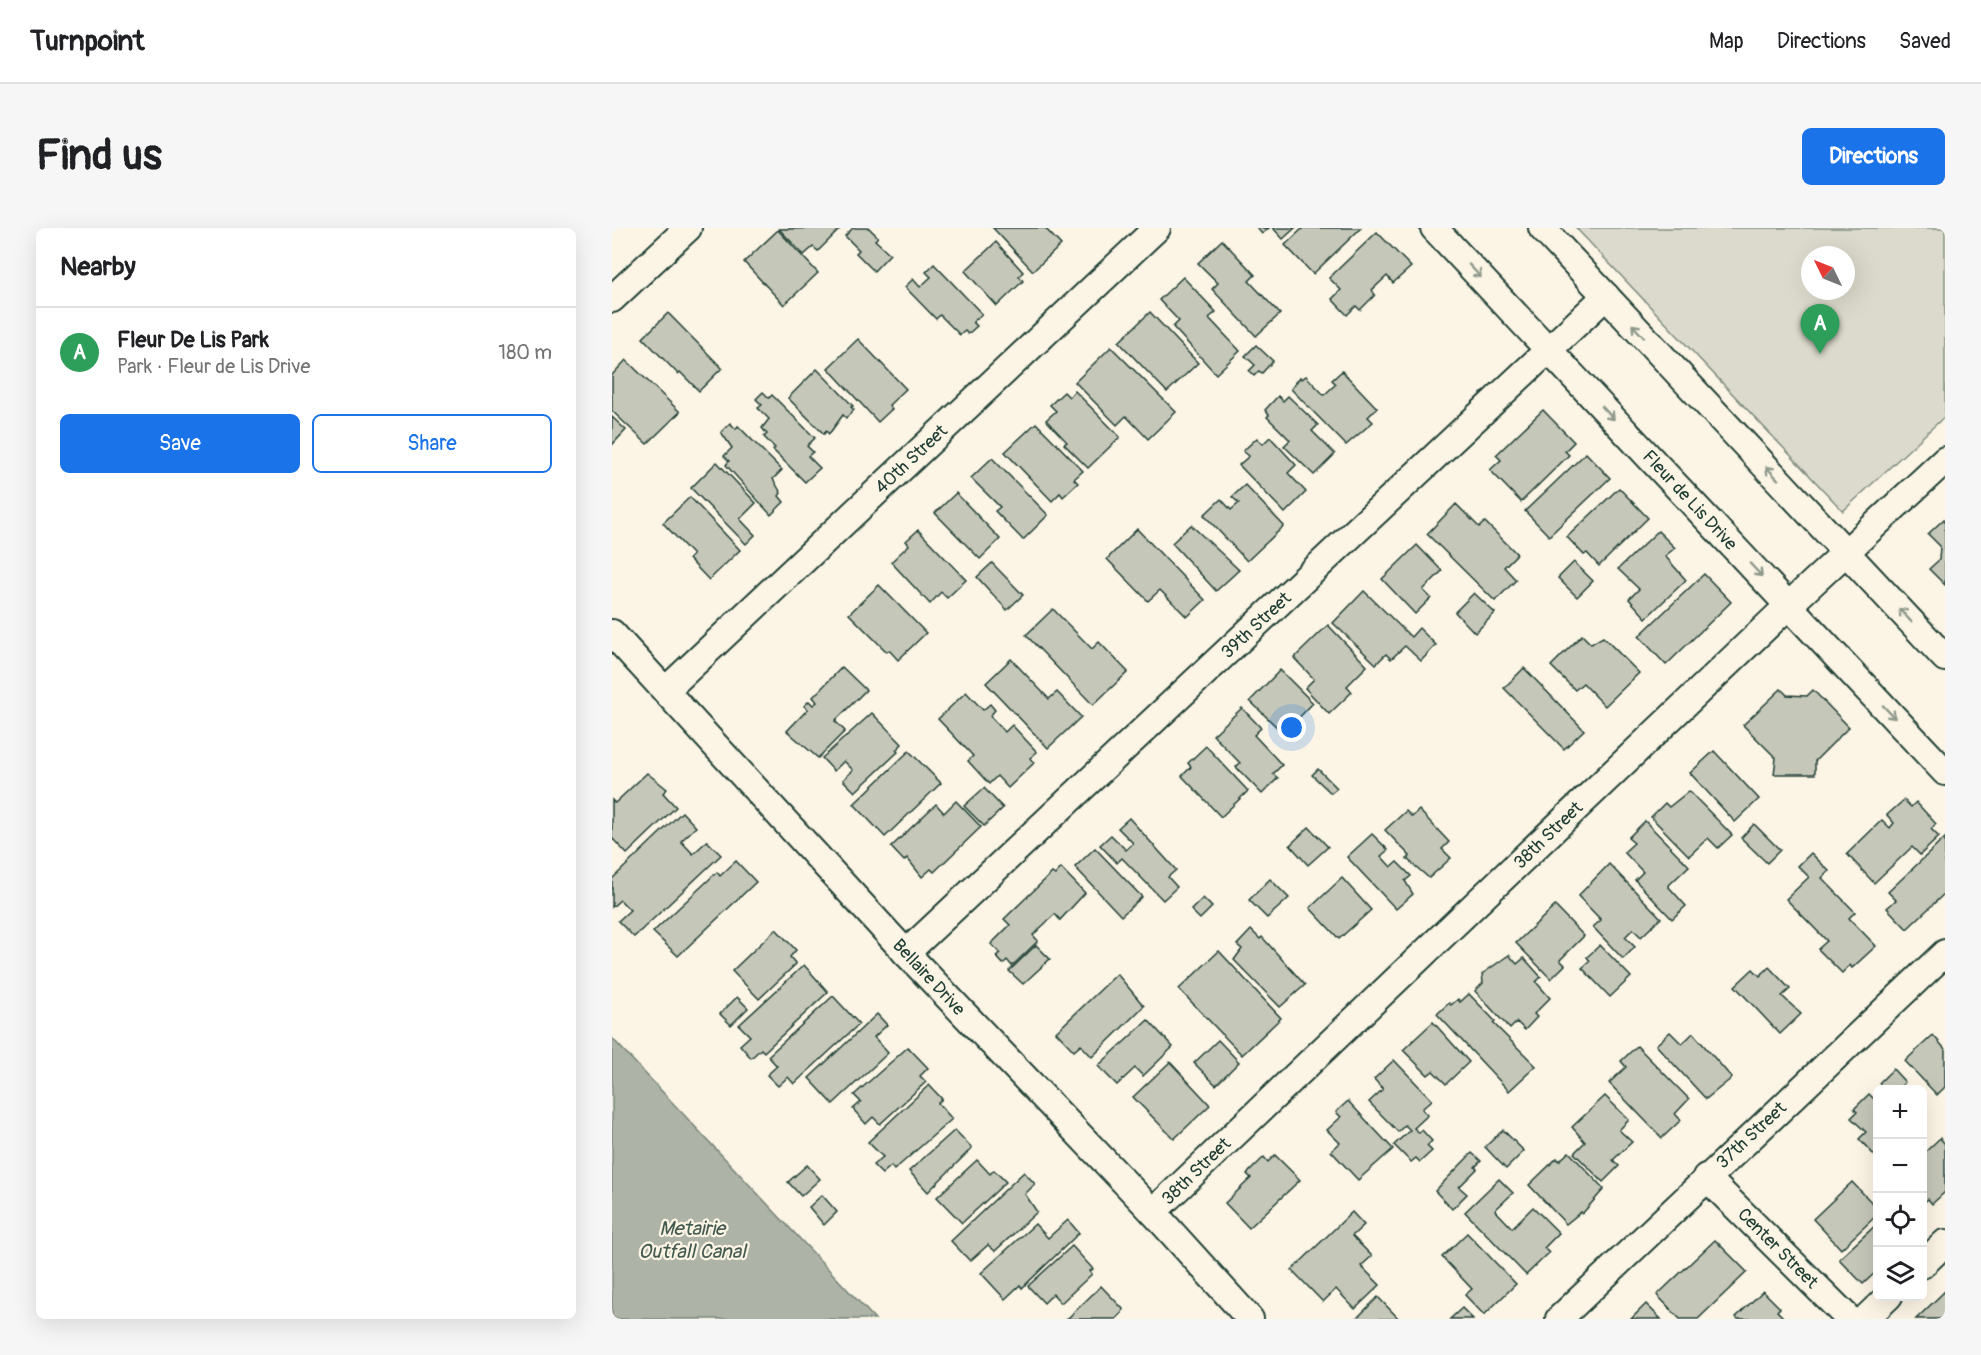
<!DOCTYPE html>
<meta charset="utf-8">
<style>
:root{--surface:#fff;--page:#f6f6f6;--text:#202124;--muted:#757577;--line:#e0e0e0;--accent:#1a73e8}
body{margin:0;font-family:Pangolin,sans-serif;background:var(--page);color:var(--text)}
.controls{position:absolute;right:18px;bottom:18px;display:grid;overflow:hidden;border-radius:9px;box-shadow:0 6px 24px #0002}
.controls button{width:54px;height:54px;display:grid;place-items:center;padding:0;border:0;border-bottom:2px solid var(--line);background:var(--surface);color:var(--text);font:30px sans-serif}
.compass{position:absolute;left:1189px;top:18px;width:54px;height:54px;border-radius:50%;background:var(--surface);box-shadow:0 6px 24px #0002;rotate:313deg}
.you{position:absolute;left:680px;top:500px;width:21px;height:21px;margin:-15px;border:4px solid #fff;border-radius:50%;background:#1a73e8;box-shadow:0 0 0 9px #1a73e833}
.badge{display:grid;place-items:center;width:39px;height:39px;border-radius:50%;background:var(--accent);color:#fff;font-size:20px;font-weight:700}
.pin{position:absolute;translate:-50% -50px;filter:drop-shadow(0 2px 3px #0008)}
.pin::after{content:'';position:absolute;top:32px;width:21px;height:18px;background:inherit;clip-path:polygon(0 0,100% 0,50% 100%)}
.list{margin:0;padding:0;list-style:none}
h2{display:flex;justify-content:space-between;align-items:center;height:78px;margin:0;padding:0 24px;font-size:26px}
h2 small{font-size:20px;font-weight:400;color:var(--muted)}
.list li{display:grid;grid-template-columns:39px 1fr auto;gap:18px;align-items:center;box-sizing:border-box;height:90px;padding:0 24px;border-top:2px solid var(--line)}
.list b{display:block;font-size:22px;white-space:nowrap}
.list p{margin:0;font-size:20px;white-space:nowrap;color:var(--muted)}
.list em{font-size:20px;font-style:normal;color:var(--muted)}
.actions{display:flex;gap:12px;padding:18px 24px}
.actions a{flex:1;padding:14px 0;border:2px solid var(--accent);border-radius:9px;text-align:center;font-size:21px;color:var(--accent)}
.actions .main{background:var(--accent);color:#fff}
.icon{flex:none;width:33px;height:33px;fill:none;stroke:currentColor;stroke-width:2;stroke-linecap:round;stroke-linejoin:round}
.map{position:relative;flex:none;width:1333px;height:1091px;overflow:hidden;border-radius:9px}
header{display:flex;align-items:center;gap:36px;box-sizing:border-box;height:84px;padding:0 30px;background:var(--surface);border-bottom:2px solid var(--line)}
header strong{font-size:28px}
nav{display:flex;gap:33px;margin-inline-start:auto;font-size:21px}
.intro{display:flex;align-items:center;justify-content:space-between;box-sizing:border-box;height:144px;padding:0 36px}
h1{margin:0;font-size:42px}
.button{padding:15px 27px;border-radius:9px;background:var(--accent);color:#fff;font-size:21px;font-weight:700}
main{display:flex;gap:36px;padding:0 36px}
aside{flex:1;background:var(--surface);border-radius:9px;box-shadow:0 6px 24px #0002}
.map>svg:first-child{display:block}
.green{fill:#dcdacc;stroke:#7e8c80;stroke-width:1.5;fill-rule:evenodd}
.water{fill:#aeb3a7;stroke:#758479;stroke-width:1.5}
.building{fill:#c5c7b9;stroke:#1f3d34;stroke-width:1.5}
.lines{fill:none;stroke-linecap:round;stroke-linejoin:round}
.street-casing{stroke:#1f3d34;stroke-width:30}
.street{stroke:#fcf5e5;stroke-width:26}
.oneway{stroke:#8e998c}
.labels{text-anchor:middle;stroke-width:4.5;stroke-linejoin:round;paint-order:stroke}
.street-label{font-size:18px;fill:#1f3d34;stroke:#fcf5e5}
.water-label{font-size:20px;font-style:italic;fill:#435a51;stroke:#fcf5e5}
</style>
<header>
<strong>Turnpoint</strong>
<nav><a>Map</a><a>Directions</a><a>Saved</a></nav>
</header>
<div class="intro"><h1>Find us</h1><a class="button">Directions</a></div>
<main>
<aside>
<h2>Nearby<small></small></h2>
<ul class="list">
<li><span class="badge" style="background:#2e9e5b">A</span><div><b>Fleur De Lis Park</b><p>Park · Fleur de Lis Drive</p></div><em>180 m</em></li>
</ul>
<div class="actions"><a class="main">Save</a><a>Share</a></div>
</aside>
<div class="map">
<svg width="1333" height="1091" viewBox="0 0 1333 1091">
<rect width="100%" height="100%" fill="#fcf5e5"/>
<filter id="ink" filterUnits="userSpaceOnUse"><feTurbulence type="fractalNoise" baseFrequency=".0167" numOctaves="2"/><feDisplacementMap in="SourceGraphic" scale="12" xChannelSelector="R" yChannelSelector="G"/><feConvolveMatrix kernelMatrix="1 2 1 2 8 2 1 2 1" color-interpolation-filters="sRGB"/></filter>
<g filter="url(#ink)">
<!-- green -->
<path class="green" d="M964,0H1333V188L1231,283ZM1198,27H1234V63H1198Z"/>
<!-- water -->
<path class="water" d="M0,810L263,1091H0Z"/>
<!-- building -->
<g class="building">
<path d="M229,0L206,23L201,19L192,27L167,1Z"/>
<path d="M241,0H257L266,9L263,12L278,26L262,43L244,25L247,22L233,8Z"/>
<path d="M381,0H433L449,17L421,43Z"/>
<path d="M645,0H657L650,6Z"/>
<path d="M661,0H683L671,11Z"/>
<path d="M691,0H749L701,46L673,17Z"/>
<path d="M166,2L206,45L172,77L132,34Z"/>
<path d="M765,4L799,39L781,55L775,48L760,62L763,67L748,82L744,78L735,87L720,71L729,62L717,50Z"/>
<path d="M610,12L643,47L637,53L668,86L644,108L600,61L606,55L586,35Z"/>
<path d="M384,14L411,44L407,48L411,53L385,78L353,43Z"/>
<path d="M322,36L370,86L361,94L365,98L356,106L353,103L348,107L328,87L324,91L293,59L301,51L308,59L319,49L314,44Z"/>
<path d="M571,49L604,84L597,90L628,123L604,146L561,99L567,93L547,72Z"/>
<path d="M538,84L586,135L555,164L507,114Z"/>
<path d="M56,85L110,140L87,163L68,144L66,146L31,110Z"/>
<path d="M246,111L294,161L277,177L280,181L266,194L216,140Z"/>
<path d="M644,117L661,133L650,145L647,143L642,148L637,143L643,137L633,128Z"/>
<path d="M499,119L564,184L536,211L514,188L505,197L463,154Z"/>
<path d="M14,132L68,184L35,216L0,183V147Z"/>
<path d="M205,141L241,178L239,179L242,182L234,190L231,187L217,206L214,203L212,206L176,170Z"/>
<path d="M730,143L765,180L756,189L761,194L734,217L679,161L688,149L690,151L694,148L712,167L724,156L720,152Z"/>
<path d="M463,163L508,209L476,240L452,216L455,214L434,192L444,183L438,177L452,164L457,169Z"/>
<path d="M151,164L157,170L160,167L203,210L195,218L201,224L196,228L208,240L193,254L161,222L163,220L152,209L155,206L150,200L157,191L146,180L150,177L144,171Z"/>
<path d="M666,168L671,173L676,168L706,197L700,203L723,226L702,247L672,218L678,212L655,189L657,187L653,182Z"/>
<path d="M931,182L962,214L953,223L957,227L909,274L878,242L889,232L884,227Z"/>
<path d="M0,189L14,202L0,217Z"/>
<path d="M118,195L124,201L126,198L170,242L161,251L169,265L167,268L172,274L159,287L114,237L117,233L112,228L120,220L109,204Z"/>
<path d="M424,195L471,243L462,251L466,255L451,269L448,265L440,273L393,224Z"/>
<path d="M658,209L684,237L676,245L694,264L673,285L627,237L637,228L631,223L645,210L651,216Z"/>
<path d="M974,225L998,250L937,308L913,283Z"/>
<path d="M380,230L436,287L411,312L383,283L388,279L359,250Z"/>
<path d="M105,234L144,275L128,291L143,307L134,316L79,260Z"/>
<path d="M633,257L672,298L635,333L592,287L609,271L619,282L627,275L620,269Z"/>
<path d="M1007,260L1036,290L987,338L975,325L972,327L955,309Z"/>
<path d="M344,265L388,311L368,331L323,285Z"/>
<path d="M78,269L128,322L97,352L77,331L81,327L51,295Z"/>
<path d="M844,276L867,299L873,294L905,326L892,339L904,352L883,373L815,306Z"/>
<path d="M1332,291L1333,292V357L1317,341L1327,332L1328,318L1316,306Z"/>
<path d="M579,297L627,342L604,363L560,315Z"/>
<path d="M525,301L593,372L575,389L548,362L536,373L495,331Z"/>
<path d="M306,302L354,352L335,370L329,364L318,376L279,334L297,317L294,313Z"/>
<path d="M1046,303L1063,320L1053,328L1074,352L1034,390L1017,371L1027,361L1006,341Z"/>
<path d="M805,317L830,343L811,362L819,370L803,386L770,351Z"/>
<path d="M962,334L981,353L965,369L946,350Z"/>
<path d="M380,335L411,367L395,382L365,349Z"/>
<path d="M1092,346L1119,374L1054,437L1027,408Z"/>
<path d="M267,357L314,405L286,432L277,422L275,424L237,386Z"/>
<path d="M752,363L799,409L807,400L824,417L809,433L793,418L779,431L774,426L764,436L721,395Z"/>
<path d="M862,365L883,385L863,405L843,384Z"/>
<path d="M441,381L480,421L487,414L516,444L481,477L414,407Z"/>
<path d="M716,397L755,438L735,458L740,464L717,486L693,460L702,451L682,430Z"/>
<path d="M970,407L979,416L991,409L1027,445L993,478L971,455L963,462L939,438Z"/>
<path d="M399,431L437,471L445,464L469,489L436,520L374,455Z"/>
<path d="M230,439L254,462L223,493L233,503L206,530L175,503L196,481L192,478L197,473L201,477L205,474L201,469Z"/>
<path d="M912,440L972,502L952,521L892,460Z"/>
<path d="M668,442L701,475L680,497L685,503L677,511L638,473Z"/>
<path d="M1169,461L1175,467L1195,468L1201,462L1237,499L1203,533V546H1162L1164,530L1131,497Z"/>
<path d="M354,464L371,482L378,476L383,482L378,488L393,504L400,497L425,524L418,530L422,535L396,560L385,548L377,556L356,533L361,528L326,491Z"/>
<path d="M630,480L649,500L642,507L670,537L661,546L666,550L650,566L624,539L628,535L601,507Z"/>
<path d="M260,485L290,516L284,522L286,524L243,564L231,552L241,542L232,533L222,543L210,530Z"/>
<path d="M594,518L636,563L609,589L570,548L579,539L576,535Z"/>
<path d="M297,523L329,555L273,609L242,576Z"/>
<path d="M1102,523L1147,571L1123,594L1078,545Z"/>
<path d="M706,541L725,560L719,565L700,547Z"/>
<path d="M35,545L55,561L51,565L64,579L15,626L0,610V572L3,575Z"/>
<path d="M372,560L391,580L372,598L352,578Z"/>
<path d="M1077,563L1120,607L1106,620L1096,610L1077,628L1039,589L1053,575L1057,579Z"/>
<path d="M1292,572L1299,579L1304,574L1324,596L1319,601L1327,609L1308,627L1300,619L1262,655L1235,626L1270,592L1278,600L1282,595L1275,587Z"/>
<path d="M344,573L369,599L322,644L319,641L310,649L295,630L292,633L279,619L324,576L332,585Z"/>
<path d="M807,582L837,614L830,621L839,630L817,650L795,631L798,628L773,602L794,583L800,589Z"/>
<path d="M70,584L84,599L69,613L81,626L95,613L109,627L22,709L6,693L18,682L8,672L0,679V651Z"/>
<path d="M517,590L564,642L556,649L565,659L551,672L510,630L505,635L488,617L499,607L514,622L521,615L506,600Z"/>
<path d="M1033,593L1077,638L1056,658L1074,678L1060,691L1023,652L1031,644L1012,624L1022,615L1016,610Z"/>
<path d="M1142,596L1168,622L1155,635L1129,610Z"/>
<path d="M697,599L716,619L696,637L678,617Z"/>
<path d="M760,606L776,622L769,628L779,639L785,634L799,648L793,653L801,666L784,681L735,629Z"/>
<path d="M1333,610V665L1295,701L1275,680L1284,672L1276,664Z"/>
<path d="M483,620L530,669L509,688L463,639Z"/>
<path d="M1199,625L1217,643L1210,650L1243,684L1237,690L1264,718L1240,740L1238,737L1230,745L1206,721L1215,713L1174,671L1197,649L1186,638Z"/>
<path d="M124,633L144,654L66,728L41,704L105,644L108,648Z"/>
<path d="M997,636L1049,690L1029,709L1021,701L1013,709L1023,719L1011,731L981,699L989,692L966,668Z"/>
<path d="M449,640L473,665L448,692L443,686L421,707L426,713L400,738L395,732L391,736L384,728L388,725L379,716L398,697L392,691L440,645L443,647Z"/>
<path d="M730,650L759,682L727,711L698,680Z"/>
<path d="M658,651L677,670L655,690L637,672Z"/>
<path d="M591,670L600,679L588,691L579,682Z"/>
<path d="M943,678L972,708L948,732L953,737L939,751L904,715Z"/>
<path d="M164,701L184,722L178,729L184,736L147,771L120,743Z"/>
<path d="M639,702L648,711L650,709L693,757L668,779L622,732L630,721L625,717Z"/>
<path d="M424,717L438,731L411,756L397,743Z"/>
<path d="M988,717L1019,749L998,769L970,740L978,733L975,729Z"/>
<path d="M607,723L669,790L630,827L567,761Z"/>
<path d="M897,727L905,736L912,730L929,749L924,754L938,770L922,786L925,789L913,802L905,794L898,801L863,763L871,755L870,746Z"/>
<path d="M192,737L216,764L152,824L149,821L139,830L128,817L138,808L127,797Z"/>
<path d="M1157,739L1178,761L1170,768L1189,786L1168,806L1123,758L1141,741L1148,748Z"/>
<path d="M505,746L532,778L480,829L469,817L462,823L444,804Z"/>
<path d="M857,766L883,793L881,795L924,838L897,863L825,786L837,775L839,777L846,771L848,774Z"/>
<path d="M221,768L247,796L182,856L176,849L166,858L155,847L165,838L156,828Z"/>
<path d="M125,769L136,780L119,797L108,786Z"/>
<path d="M265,786L275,797L262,809L276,825L221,876L197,850Z"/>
<path d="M536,792L561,819L531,848L523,840L505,857L486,838Z"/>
<path d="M821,794L857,834L834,856L821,843L816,847L791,822Z"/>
<path d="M1058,804L1070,816L1081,805L1120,850L1094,871L1044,817Z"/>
<path d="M1321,807L1333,821V859L1325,867L1293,833Z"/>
<path d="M606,812L627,834L604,857L582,835Z"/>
<path d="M1025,818L1077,871L1063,886L1069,892L1050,910L997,855L1014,839L1009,833Z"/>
<path d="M296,819L316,840L308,848L314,854L268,896L261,889L254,896L241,881L249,874L242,867Z"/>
<path d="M782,832L820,872L810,881L816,887L802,900L807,905L810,902L820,913L815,918L820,923L808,934L804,930L799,934L782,917L798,902L793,897L786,904L757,874L771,861L762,851Z"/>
<path d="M558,834L598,877L562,911L521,869Z"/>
<path d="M1281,841L1293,854L1286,862H1273L1267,855Z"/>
<path d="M317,857L330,871L326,875L340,891L282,942L279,938L270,946L261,937L271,929L256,914Z"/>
<path d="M1257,866L1266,875V931L1247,911L1254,904L1239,890L1245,884L1242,881Z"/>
<path d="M993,868L1017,892L1007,902L1020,914L1001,932L1007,938L991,954L962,925L973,914L960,899Z"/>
<path d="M736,873L781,921L746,952L719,923L728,915L715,902L729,889L724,884Z"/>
<path d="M343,902L360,920L316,964L297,943Z"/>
<path d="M891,902L912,923L894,941L873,919Z"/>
<path d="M1328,910L1333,916V964L1320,976L1316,971L1310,976V927Z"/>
<path d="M957,924L992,961L970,986L969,984L954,996L917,957L945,930L947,933Z"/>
<path d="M860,925L869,933L863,939L865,941L847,959L855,966L840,981L823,963Z"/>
<path d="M663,927L688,952L637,1000L613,975L639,950L635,946L652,929L656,934Z"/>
<path d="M365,932L378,946L382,942L394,954L350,995L325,969Z"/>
<path d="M195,937L208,951L189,968L176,954Z"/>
<path d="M412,944L423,956L413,966L425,984L383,1023L376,1017L358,1033L339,1013Z"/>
<path d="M887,951L901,965L883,982L900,1000L921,979L947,1005L932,1020L937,1025L914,1047L853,984Z"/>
<path d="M1240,954L1266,981V986L1229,1021L1201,991Z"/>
<path d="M210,967L225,984L212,997L197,979Z"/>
<path d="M740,984L752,997L740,1008L760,1028L749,1038L768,1057L743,1081L724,1061L711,1074L680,1042Z"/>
<path d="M456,992L467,1005L410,1060L408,1057L393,1071L369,1045L423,996L436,1010Z"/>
<path d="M1265,996L1266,1042L1251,1056L1227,1031Z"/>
<path d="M855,1005L904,1056L872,1087L853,1067L860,1061L830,1029Z"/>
<path d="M1103,1012L1135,1044L1086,1091H1068L1045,1067Z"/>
<path d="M460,1018L481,1041L478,1043L480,1046L449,1075L441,1066L432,1075L416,1058Z"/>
<path d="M489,1058L511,1081L510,1085L504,1091H455Z"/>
<path d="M1151,1063L1168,1080L1165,1083L1173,1091H1126L1124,1089Z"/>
<path d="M1333,1063V1091H1304Z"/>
<path d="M766,1069L787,1091H744Z"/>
<path d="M1034,1076L1049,1091H1019Z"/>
<path d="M850,1080L861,1091H838Z"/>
</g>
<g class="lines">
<!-- street casing -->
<g class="street-casing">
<g id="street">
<path d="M822,0L1333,544"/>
<path d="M930,0L1333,430"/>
<path d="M0,71L76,0"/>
<path d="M0,405L294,725L541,984L638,1091"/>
<path d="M54,462L545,0"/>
<path d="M294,725L994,68"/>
<path d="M1094,949L1237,1091"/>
<path d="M541,984L1177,377L1333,232"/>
<path d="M1310,1037L1333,1015"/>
<path d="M947,1091L1333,725"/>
<path d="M1253,1091L1277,1068"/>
</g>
</g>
<!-- street -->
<use href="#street" class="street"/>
</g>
<!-- one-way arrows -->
<defs><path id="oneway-shaft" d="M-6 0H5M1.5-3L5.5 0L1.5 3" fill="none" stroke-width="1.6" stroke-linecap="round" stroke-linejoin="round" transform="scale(1.5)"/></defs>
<g class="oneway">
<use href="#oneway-shaft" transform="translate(863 43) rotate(47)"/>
<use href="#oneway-shaft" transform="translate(1026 103) rotate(-133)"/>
<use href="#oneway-shaft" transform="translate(996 185) rotate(47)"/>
<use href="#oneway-shaft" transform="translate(1160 245) rotate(-133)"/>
<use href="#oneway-shaft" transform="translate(1144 342) rotate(47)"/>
<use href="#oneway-shaft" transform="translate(1293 387) rotate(-133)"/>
<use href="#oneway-shaft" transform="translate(1277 484) rotate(47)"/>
</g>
</g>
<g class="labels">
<!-- street labels -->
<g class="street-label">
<text transform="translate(299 231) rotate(-43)" y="6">40th Street</text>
<text transform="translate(1078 272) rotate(47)" y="6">Fleur de Lis Drive</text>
<text transform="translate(644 397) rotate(-43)" y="6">39th Street</text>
<text transform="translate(936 607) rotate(-44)" y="6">38th Street</text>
<text transform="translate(317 749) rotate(47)" y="6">Bellaire Drive</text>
<text transform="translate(1139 907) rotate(-43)" y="6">37th Street</text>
<text transform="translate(584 943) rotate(-44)" y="6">38th Street</text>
<text transform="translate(1166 1020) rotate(45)" y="6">Center Street</text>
</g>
<!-- water labels -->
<g class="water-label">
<text x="80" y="1007">Metairie<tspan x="80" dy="23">Outfall Canal</tspan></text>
</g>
</g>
</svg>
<div class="controls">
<button>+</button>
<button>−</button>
<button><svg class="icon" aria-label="locate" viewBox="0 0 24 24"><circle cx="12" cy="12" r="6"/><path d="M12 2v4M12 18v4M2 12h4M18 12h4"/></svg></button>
<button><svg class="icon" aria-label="layers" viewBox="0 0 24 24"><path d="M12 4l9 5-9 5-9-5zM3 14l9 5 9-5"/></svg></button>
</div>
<svg class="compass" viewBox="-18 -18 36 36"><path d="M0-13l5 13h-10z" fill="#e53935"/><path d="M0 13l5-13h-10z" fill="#757577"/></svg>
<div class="you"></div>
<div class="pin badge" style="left:1208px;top:126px;background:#2e9e5b">A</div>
</div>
</main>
